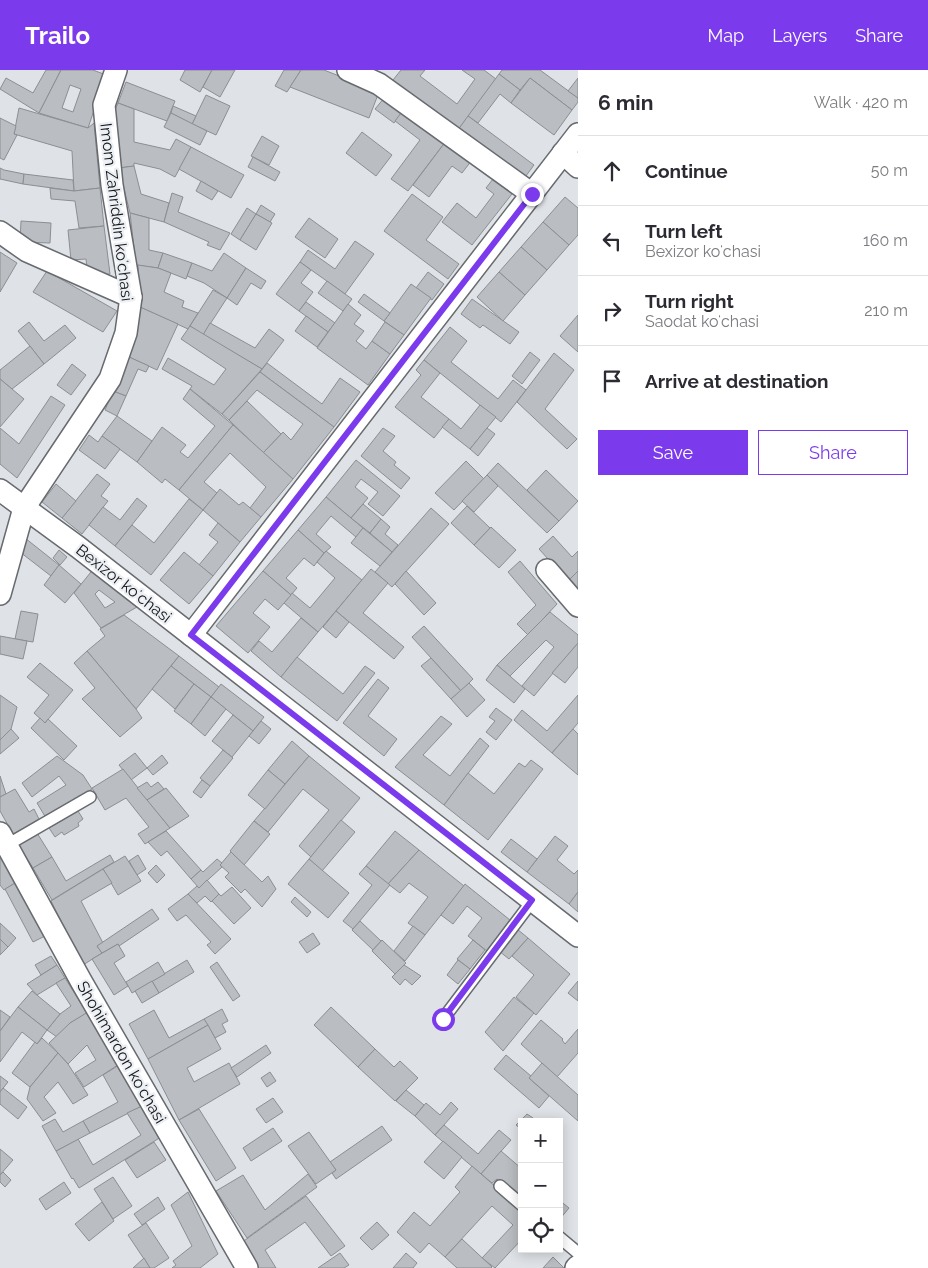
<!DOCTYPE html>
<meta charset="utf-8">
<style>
:root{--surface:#fff;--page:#f2f2f3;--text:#2b2b33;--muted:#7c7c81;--line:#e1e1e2;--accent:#7c3aed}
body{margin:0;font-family:Raleway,sans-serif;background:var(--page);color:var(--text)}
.controls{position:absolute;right:15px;bottom:15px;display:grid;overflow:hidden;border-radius:0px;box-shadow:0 2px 12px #0003}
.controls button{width:45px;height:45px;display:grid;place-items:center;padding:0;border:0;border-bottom:1px solid var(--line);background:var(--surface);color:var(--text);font:25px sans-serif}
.stop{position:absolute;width:15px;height:15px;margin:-11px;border:4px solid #7c3aed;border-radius:50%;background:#fff}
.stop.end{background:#7c3aed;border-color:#fff;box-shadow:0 1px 5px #0008}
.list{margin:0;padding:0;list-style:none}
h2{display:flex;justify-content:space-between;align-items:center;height:65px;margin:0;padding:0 20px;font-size:21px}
h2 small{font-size:16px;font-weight:400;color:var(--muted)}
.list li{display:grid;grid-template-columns:32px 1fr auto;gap:15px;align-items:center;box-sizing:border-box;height:70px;padding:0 20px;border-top:1px solid var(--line)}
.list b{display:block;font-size:19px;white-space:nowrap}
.list p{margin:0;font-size:16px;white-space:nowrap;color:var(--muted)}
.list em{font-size:16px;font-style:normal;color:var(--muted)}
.actions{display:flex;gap:10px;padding:15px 20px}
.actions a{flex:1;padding:11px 0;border:1px solid var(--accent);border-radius:0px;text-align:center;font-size:18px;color:var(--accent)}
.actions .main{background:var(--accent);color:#fff}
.icon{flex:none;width:28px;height:28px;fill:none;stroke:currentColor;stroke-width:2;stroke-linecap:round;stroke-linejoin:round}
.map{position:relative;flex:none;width:578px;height:1198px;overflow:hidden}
header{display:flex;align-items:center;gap:30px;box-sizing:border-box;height:70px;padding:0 25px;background:var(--accent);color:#fff}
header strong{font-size:24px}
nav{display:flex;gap:28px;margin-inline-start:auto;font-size:18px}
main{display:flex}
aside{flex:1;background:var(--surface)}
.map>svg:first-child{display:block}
.building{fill:#babdc1;stroke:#8b8e92;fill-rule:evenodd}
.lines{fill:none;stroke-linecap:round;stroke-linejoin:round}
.service-casing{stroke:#676a6e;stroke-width:14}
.minor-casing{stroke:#676a6e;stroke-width:24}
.service{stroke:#fff;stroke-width:11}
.minor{stroke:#fff;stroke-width:21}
.route{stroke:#7c3aed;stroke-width:6}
.labels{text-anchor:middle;stroke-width:4.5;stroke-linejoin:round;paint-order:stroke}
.street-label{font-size:16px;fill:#151617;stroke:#ecf0f4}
</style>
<header>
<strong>Trailo</strong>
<nav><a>Map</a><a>Layers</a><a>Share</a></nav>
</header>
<main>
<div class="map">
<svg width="578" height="1198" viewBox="0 0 578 1198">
<rect width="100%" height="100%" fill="#dfe3e7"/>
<!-- building -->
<g class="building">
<path d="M46,0H61L39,43L0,19L6,8L33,23Z"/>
<path d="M61,0H93L106,5L88,58L39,43ZM70,15L81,19L73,42L62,38Z"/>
<path d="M185,0H212L200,22L180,10Z"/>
<path d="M212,0H235L220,27L203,17Z"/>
<path d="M284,0H301L287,22L275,16Z"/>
<path d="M301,0H324L379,22L369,48L290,17Z"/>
<path d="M401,0H425L420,6L457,34L475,9L462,0H484L496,9L455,64L389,15Z"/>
<path d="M502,0H540L578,28V32L572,40L530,8L520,20L499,4Z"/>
<path d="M499,4L520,20L511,33L500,24L478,53L468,46Z"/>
<path d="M530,8L572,40L554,65L511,33Z"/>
<path d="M578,8V28L568,21Z"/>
<path d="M126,12L175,31L167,51L118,33Z"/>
<path d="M206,25L230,36L216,65L192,54Z"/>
<path d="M385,27L403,41L394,53L375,39Z"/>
<path d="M118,33L134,39V72L170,80L176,69L191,77L175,107L160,99L134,93V96L119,98L114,42Z"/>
<path d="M173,36L196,46L192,54L171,43Z"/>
<path d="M19,38L88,58L94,53L100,118L74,121L72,81L14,64Z"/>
<path d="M404,39L446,71L408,121L391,109L420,70L395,51Z"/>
<path d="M171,43L207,61L200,75L164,57Z"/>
<path d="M468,46L534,95L520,114L455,64Z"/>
<path d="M0,48L16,56L14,64L17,65L4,90L0,88Z"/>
<path d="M362,62L392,85L376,106L346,83Z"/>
<path d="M262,66L279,76L269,95L251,86Z"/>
<path d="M446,71L472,90L462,103L452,96L429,127L413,115Z"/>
<path d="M191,77L244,105L231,128L179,99Z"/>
<path d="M253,87L280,102L275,111L248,97Z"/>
<path d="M134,96L141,124L169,133L164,152L130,143L119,98Z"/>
<path d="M0,98L4,100L24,104L23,114L0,109Z"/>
<path d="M24,104L73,110L74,121L23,114Z"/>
<path d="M493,109L512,124L472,175L442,152L457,133L476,148L494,124L486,118Z"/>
<path d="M201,111L218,121L212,130L196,121Z"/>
<path d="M50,118L74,121L100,118L104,156L79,158L75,131L51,129Z"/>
<path d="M172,123L183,127L178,142L230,163L220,180L207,175L209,172L164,152Z"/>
<path d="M412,124L443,147L426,170L459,194L448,209L384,161Z"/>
<path d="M565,127L578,138V165L569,175L543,152Z"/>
<path d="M261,135L275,144L270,152L256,144Z"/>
<path d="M247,138L256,144L240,170L231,164Z"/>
<path d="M130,143L149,148V180L163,183L158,198L136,195Z"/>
<path d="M256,144L272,153L256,180L240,170Z"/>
<path d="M309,148L338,169L325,188L295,167Z"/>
<path d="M21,151L51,153L50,173L20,172Z"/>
<path d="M543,152L569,175L547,200L521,177Z"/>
<path d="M104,156L110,204L88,207L86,189L71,190L68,160Z"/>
<path d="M355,171L374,184L345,224L300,192L308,180L335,199Z"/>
<path d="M521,177L547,200L525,225L499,202Z"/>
<path d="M0,182L17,193L0,222Z"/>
<path d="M163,183L192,193L186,209L158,198Z"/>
<path d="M224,183L246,198L227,228L204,213L187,206L192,193L212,201Z"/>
<path d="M300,192L311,200L301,213L313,222L299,241L276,224Z"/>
<path d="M138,195L158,198L171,203L164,222L184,231L182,237L198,243L188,259L140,237Z"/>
<path d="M246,198L266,211L261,219L251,213L237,235L227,228Z"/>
<path d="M47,201L117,241L103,262L33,222Z"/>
<path d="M428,202L444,214L432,230L416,218Z"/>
<path d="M499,202L525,225L503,251L477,227Z"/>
<path d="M327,211L352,229L343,241L318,223Z"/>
<path d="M411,214L431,228L404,265L384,251Z"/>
<path d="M213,220L227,228L203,265L190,256Z"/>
<path d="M364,224L390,243L384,251L358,232Z"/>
<path d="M472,229L519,262L510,274L483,255L480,258L461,244Z"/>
<path d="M306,232L335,253L328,262L299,241Z"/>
<path d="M348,234L361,245L354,254L364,261L356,271L366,279L372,271L390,284L368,315L317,278Z"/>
<path d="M140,237L178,254L157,300L129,287Z"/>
<path d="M578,245V282L560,266Z"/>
<path d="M306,246L328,262L317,277L295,261Z"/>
<path d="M29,252L44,271L65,255L76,268L44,294L18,261Z"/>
<path d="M385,252L404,265L390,284L372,271Z"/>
<path d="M210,253L255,278L269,259L284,270L262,299L203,265Z"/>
<path d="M190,256L262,299L222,344L190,319L192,316L162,299L168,288L214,315L226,299L181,269Z"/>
<path d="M450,257L467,271L451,292L498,329L513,310L526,320L501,352L424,290Z"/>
<path d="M30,276L44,294L12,319L0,309V300Z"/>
<path d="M530,282L540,290L522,314L512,306Z"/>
<path d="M554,283L574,300L545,339L577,369L567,379L517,332Z"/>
<path d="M129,287L149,296L146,302L138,299L126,326L113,321Z"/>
<path d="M424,290L440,303L421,327L449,349L434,368L395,337L421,305L416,300Z"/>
<path d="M267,293L322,334L340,308L360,322L334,357L260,302Z"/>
<path d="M72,294L86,305L71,325L57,315Z"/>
<path d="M260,302L334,357L293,409L263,383L283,362L291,370L303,354L257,320L229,350L222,344Z"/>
<path d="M0,309L24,329L0,357Z"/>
<path d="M190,319L233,355L179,420L165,409L162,413L137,392L162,357L186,375L180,382L188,388L215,356L183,329Z"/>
<path d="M113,321L126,326L117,346L105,340Z"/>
<path d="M51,326L65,335L17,408L0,394V358L19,374Z"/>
<path d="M247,331L281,364L263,383L229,350Z"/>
<path d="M480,335L496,347L470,379L442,357L449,349L461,359Z"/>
<path d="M117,346L152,371L137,392L102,366Z"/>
<path d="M233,355L293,409L261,447L250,438L266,417L230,383L204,412L217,423L203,440L179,420Z"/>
<path d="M383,358L395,366L383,381L396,392L394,395L410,408L401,419L361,386Z"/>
<path d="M487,358L495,364L478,386L470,379Z"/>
<path d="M89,365L98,372L102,366L120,379L105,399L79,380Z"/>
<path d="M356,390L400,426L383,446L368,434L378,422L361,409L355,417L368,428L351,448L326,427Z"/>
<path d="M466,391L484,409L454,440L435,423Z"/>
<path d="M498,393L559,451L547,463L487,405Z"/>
<path d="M546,400L578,431L559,451L527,420Z"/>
<path d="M97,404L110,414L101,426L108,431L82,464L62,448Z"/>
<path d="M487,405L498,416L474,442L462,431Z"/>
<path d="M56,414L76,431L62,448L42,432Z"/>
<path d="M220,419L239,435L243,432L261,447L240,472L203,440Z"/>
<path d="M326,427L363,458L356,467L331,446L316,464L331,477L324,483L298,460Z"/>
<path d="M137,428L147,436L115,476L89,455L103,437L120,450Z"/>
<path d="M189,429L203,440L151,505L115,476L132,455L154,473Z"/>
<path d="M363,434L381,449L370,463L351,448Z"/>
<path d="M467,436L490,458L474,475L451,453Z"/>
<path d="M431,438L449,454L392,517L375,502Z"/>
<path d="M381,449L390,457L385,464L398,475L392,482L370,463Z"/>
<path d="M218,453L240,472L213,506L199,495L218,472L209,465Z"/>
<path d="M491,457L516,480L499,498L474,475Z"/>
<path d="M363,458L392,482L380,496L351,473Z"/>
<path d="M298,460L324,483L314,496L304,488L286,508L297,518L291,525L263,501Z"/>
<path d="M553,466L572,487L578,481V501L568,511L539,479Z"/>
<path d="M25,468L59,495L51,506L20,482Z"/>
<path d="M59,480L67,487L60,495L53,488Z"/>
<path d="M326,481L362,510L318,562L284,533L292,523L310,538L335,508L317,492Z"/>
<path d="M184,482L213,506L189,534L160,510Z"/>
<path d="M520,491L557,534L528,565L517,554L536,535L508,502Z"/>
<path d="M59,495L81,514L65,533L44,515Z"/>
<path d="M95,497L142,534L101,558L74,523ZM99,520L115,532L105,538L95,524Z"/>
<path d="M371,499L388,513L363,543L404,577L394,589L336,541Z"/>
<path d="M263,501L291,525L278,540L265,529L253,543L270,557L248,583L216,556Z"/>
<path d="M406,501L436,533L424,545L395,514Z"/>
<path d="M578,501V522L568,511Z"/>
<path d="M21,541L38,544L33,572L15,569Z"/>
<path d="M336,541L349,552L336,568L323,557Z"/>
<path d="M550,542L578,565V573L534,626L522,616L554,577L546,570L510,606L497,595Z"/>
<path d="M124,545L179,586L136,639L87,581L105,566L100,559Z"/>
<path d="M301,548L318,562L281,607L251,581L259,571L272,582Z"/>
<path d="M424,556L473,609L461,621L412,567Z"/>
<path d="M0,566L27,571L23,589L0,584Z"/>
<path d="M578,573V597L565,613L552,603Z"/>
<path d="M87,581L136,639L142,648L120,667L82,629L95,618L74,593Z"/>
<path d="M179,586L219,617L211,627L171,596Z"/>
<path d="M297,587L343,624L365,596L375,603L337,651L281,607Z"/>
<path d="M431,588L461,621L451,629L421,596Z"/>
<path d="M40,593L73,620L45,653L34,643L49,625L27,607Z"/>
<path d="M497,595L525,619L514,633L486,610Z"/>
<path d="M171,596L194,614L175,639L152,619Z"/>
<path d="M378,609L389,618L368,646L397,669L384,686L343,653Z"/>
<path d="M469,613L485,630L467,647L451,629Z"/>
<path d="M194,614L211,627L191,654L174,641Z"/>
<path d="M221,614L264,647L253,661L211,627Z"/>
<path d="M0,625L17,637L11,659L0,670Z"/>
<path d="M578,625V653L552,683L514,650L522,640L547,661Z"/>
<path d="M211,627L226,639L205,666L191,654Z"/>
<path d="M496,638L512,650L496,670L486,662L495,651L489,647Z"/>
<path d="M233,645L253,661L232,687L212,671Z"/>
<path d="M441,646L452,654L423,685L450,706L480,668L489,676L444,735L395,697Z"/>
<path d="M40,648L45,653L48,649L77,676L64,690L31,658Z"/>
<path d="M261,651L271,659L259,674L249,666Z"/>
<path d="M11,659L19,668L0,684V670Z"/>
<path d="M573,659L578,664V705L552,683Z"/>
<path d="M292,671L309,686L285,714L268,700Z"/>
<path d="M223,680L233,688L210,716L200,708Z"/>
<path d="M135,683L147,698L131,710L119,695Z"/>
<path d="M162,685L168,693L153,705L147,698Z"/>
<path d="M57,686L83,705L92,719L46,748L37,733L66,715L59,706L32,727L22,713Z"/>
<path d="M309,686L360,728L311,787L299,776L329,740L303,719L268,762L254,751Z"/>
<path d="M531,690L543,699L488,770L444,735L468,703L494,724L519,693L525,697Z"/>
<path d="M123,699L170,758L145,774L138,764L149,757L126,728L105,740L92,718Z"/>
<path d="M268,700L285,714L265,739L248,725Z"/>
<path d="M0,706L6,724L0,727Z"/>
<path d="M202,710L210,716L201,728L193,722Z"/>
<path d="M147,712L151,717L158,712L164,719L147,730L137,718Z"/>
<path d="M166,718L189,746L170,758L147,730Z"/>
<path d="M15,719L29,742L34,739L39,749L13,764L0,741V727Z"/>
<path d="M78,741L83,749L78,753L79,756L64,765L62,762L55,767L49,758Z"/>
<path d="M341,750L355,762L322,801L309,789Z"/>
<path d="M254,751L270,764L244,795L230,781Z"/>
<path d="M166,761L201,800L191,809L167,781L161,786L148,772Z"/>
<path d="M395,761L419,780L388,814L366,796Z"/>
<path d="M37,763L52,787L33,798L18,774Z"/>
<path d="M555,766L568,776L557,790L574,804L578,800V822L569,834L527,802Z"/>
<path d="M511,769L537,789L527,802L501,782Z"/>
<path d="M419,780L464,816L425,865L408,853L428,827L409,813L400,823L388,814Z"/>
<path d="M231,782L262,812L268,806L276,819L262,837L245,819L241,823L225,807L229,803L220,795Z"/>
<path d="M0,784L18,811L4,820L0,815Z"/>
<path d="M110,785L114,792L52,830L33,798L52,787L66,811Z"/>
<path d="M138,785L146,799L137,805L129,791Z"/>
<path d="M125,786L141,811L118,825L103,799Z"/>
<path d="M217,789L222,793L220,795L222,797L199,818L191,809L201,800L203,802Z"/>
<path d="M309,789L349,823L328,848L288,814Z"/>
<path d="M156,795L165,805L157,813L148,803Z"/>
<path d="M366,796L390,815L353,859L343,851L372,815L359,804Z"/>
<path d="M103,799L112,813L81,831L103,873L97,876L102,883L83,895L51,831Z"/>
<path d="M207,810L219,824L211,832L205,826L197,833L188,824L197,816L199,818Z"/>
<path d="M17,812L45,866L33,872L5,819Z"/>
<path d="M465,814L510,850L487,881L468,866L482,848L467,836L453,854L441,845Z"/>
<path d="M232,817L251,838L234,854L212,831L219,824L221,826Z"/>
<path d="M578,822V842L569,834Z"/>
<path d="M188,824L231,869L215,884L207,875L211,872L186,845L177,851L168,839Z"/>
<path d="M295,827L311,842L307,847L291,832Z"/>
<path d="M152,839L159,849L119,876L118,874L102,883L97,876Z"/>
<path d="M360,851L381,871L373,880L352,860Z"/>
<path d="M0,853L16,868L8,877L0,869Z"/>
<path d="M413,856L425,865L405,891L394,881Z"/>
<path d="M517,859L528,868L509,889L499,881Z"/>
<path d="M313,863L320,874L307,883L299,872Z"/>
<path d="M528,868L570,904L536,945L516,927L534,905L512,886Z"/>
<path d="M0,869L8,877L0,885Z"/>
<path d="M382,870L406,893L395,904L372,881Z"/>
<path d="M473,870L485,880L470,899L457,889Z"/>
<path d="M118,874L125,886L114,893L128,916L114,925L92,889Z"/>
<path d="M51,886L57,895L41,905L35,895Z"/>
<path d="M187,890L194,902L159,923L152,911Z"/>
<path d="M458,890L470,899L458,914L447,905Z"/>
<path d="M158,892L165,904L132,923L126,912Z"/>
<path d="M217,892L240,926L233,931L210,897Z"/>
<path d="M57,895L65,908L37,925L27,914Z"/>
<path d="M404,895L421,906L412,915L405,909L400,915L392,907Z"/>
<path d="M65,908L87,943L70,953L57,967L47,960L60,944L71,936L56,913Z"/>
<path d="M152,911L159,923L142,933L135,921Z"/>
<path d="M578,911V931L568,923Z"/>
<path d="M32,921L60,944L47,960L18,937Z"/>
<path d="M514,927L534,943L503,981L485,962Z"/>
<path d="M18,937L47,960L37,974L22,962L0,992V961Z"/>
<path d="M331,937L375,979L358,997L314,955Z"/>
<path d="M222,939L228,951L222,954L226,962L215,968L204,949Z"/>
<path d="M0,940L10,947L0,961Z"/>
<path d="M154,940L169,968L204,949L208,955L148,989L129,954Z"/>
<path d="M88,942L121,993L84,1017L75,1003L96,990L87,975L68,994L49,973L70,953Z"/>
<path d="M541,950L563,969L562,970L565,974L578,959V983L557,1007L521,974Z"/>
<path d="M208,955L221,979L187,998L194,1012L229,993L240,1014L179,1050L148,989Z"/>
<path d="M42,968L58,983L30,1017L12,1003L35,972L37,974Z"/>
<path d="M266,975L271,983L237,1007L231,998Z"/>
<path d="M375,979L394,997L400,991L418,1008L395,1031L358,997Z"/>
<path d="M58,983L68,994L88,1025L73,1034L58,1012L44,1027L56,1043L43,1051L27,1029L30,1017Z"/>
<path d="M506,985L531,1006L529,1008L549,1026L539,1038L494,999Z"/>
<path d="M542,993L578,1025V1051L529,1008Z"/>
<path d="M119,995L142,1036L90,1063L83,1051L118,1032L103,1005Z"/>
<path d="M270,1002L276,1011L267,1017L261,1008Z"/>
<path d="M0,1006L8,1012L0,1022Z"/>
<path d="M3,1018L27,1037L18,1049L0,1034V1022Z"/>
<path d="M406,1020L424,1035L415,1046L396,1031Z"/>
<path d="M273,1028L283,1042L266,1053L256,1039Z"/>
<path d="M451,1032L458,1039L435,1065L415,1046L426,1033L440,1045Z"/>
<path d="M142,1036L161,1067L79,1118L73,1108L72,1109L56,1081L78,1069L93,1095L141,1065L127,1043Z"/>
<path d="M199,1039L236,1098L216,1111L179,1050Z"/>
<path d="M527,1044L533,1048L529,1052H522V1060L516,1055Z"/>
<path d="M55,1049L63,1062L83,1051L90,1063L56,1081L42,1056Z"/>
<path d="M444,1055L478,1084L499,1060L511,1070L481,1104L435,1065Z"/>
<path d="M382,1056L392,1070L336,1109L332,1103L336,1100L330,1092Z"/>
<path d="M273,1058L282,1071L251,1091L243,1078Z"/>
<path d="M309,1062L336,1100L316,1114L288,1076Z"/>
<path d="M443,1071L462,1087L444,1109L424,1092Z"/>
<path d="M154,1072L166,1090L137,1108L125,1090Z"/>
<path d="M0,1079L13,1090L0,1105Z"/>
<path d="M501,1081L522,1099V1121L518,1126L497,1109L492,1113L481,1104Z"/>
<path d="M472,1096L522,1140V1169L495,1198L482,1188L513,1155L492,1136L445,1187L429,1173L420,1183L397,1162L414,1142L430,1156L460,1122L455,1117Z"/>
<path d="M3,1102L11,1110L5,1117L0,1112V1105Z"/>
<path d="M308,1104L317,1117L247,1168L216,1121L243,1105L265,1140Z"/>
<path d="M113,1107L132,1136L113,1149L94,1119Z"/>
<path d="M64,1112L71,1123L46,1140L39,1129Z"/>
<path d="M188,1122L218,1184L200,1198H172L176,1195L173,1191L192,1176L171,1135Z"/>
<path d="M306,1126L345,1176L331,1186L305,1152L265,1180L276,1198H257L241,1173Z"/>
<path d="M158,1127L165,1139L142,1155L134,1144Z"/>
<path d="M559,1130L569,1138L559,1150Z"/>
<path d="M102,1132L114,1151L89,1171L75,1154Z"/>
<path d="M377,1152L389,1165L372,1180L360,1168Z"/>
<path d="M146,1153L169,1188L154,1198H150L128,1165Z"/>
<path d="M462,1169L492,1197L491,1198H457L445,1187Z"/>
<path d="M340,1183L349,1195L344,1198H318Z"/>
<path d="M406,1183L417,1193L413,1198H393Z"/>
<path d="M553,1187L564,1198H543Z"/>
<path d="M144,1188L150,1198H133Z"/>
</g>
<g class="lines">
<!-- service casing -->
<g class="service-casing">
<g id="service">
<path d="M7,775L90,727"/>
<path d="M443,949L533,830"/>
<path d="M500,1116L522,1135"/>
<path d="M559,1167L578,1183"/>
</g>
</g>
<!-- minor casing -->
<g class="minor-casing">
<g id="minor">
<path d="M348,0L379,14L532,124"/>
<path d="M563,83L578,97"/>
<path d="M0,162L27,181L131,227"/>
<path d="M0,420L78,477L578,866"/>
<path d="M547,500L578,536"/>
<path d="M0,524L24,438L110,309L126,263L131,227L112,115L104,35L116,0"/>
<path d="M191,565L578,64"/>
<path d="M0,763L81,911L247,1198"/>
<path d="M576,1198L578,1196"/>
</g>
</g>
<!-- service -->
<use href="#service" class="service"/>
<!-- minor -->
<use href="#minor" class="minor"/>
</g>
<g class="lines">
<!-- route -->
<path class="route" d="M443,949L532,830L191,565L532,124"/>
</g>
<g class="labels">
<!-- street labels -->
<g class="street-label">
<text transform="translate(117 142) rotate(83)" y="6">Imom Zahriddin koʻchasi</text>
<text transform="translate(124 513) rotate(38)" y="6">Bexizor koʻchasi</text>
<text transform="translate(122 982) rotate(60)" y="6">Shohimardon koʻchasi</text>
</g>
</g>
</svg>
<div class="controls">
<button>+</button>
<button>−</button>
<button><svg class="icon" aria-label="locate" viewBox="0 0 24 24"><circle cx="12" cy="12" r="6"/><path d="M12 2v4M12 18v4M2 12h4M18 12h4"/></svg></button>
</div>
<div class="stop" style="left:443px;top:949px"></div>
<div class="stop end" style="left:532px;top:124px"></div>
</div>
<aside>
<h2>6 min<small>Walk · 420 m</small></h2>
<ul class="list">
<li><svg class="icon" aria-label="ahead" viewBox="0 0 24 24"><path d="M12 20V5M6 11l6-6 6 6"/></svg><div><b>Continue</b></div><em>50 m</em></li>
<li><svg class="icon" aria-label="left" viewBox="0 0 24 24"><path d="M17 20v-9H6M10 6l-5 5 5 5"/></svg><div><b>Turn left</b><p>Bexizor koʻchasi</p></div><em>160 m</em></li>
<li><svg class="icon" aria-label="right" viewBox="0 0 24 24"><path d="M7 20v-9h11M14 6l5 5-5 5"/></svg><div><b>Turn right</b><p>Saodat koʻchasi</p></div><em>210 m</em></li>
<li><svg class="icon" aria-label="arrive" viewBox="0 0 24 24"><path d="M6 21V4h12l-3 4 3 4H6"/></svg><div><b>Arrive at destination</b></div></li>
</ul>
<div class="actions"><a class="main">Save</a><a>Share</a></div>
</aside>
</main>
